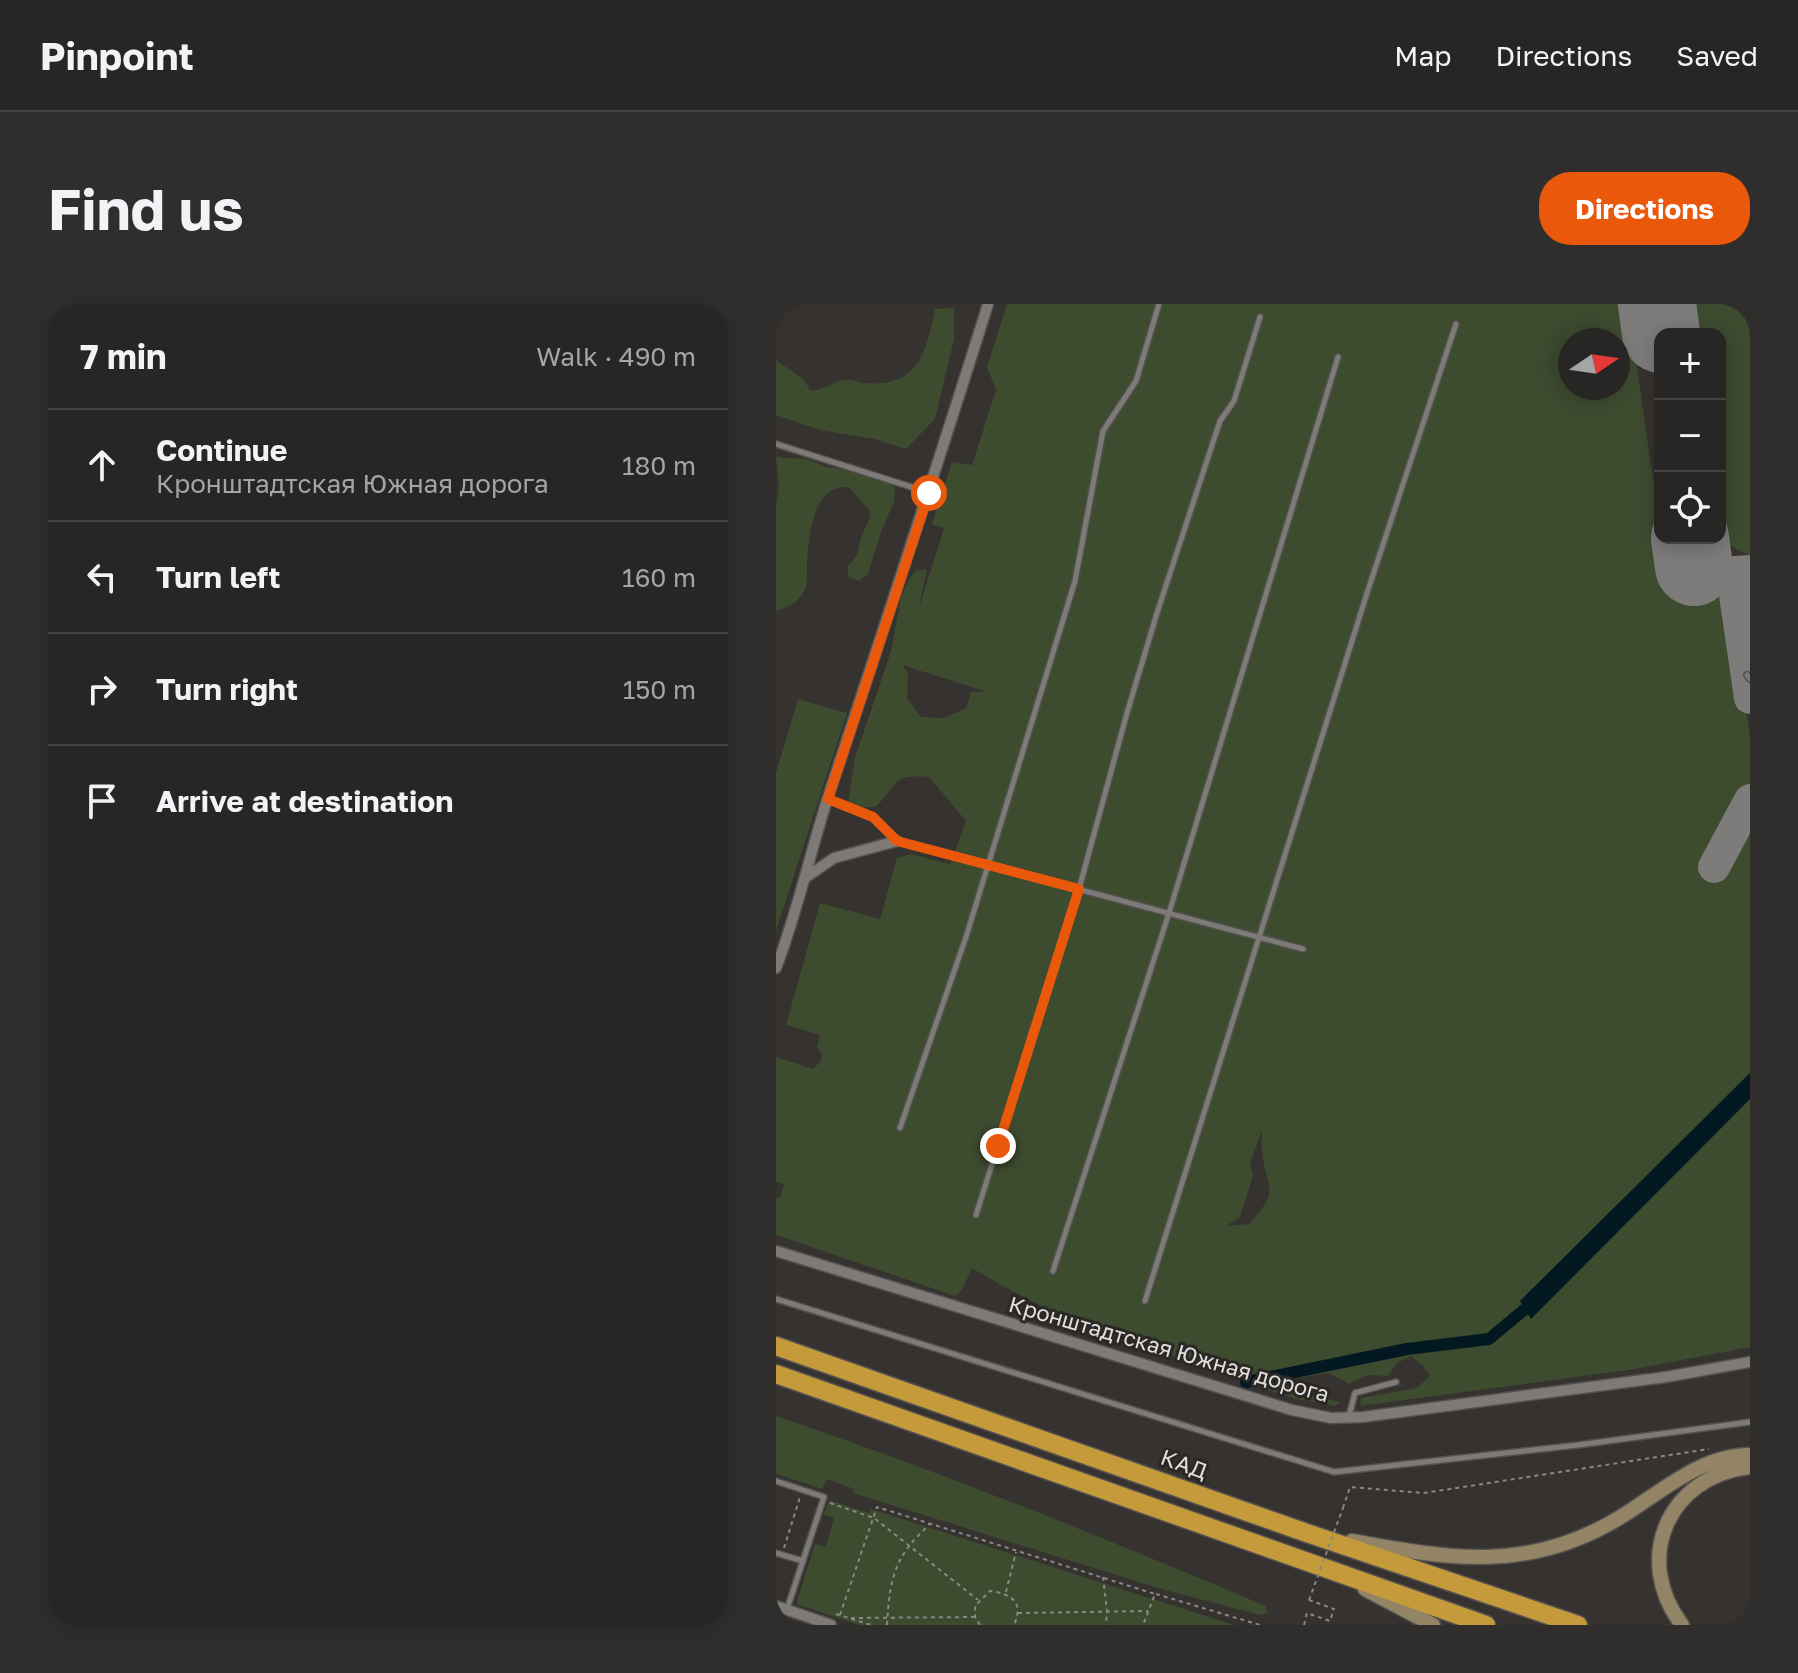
<!DOCTYPE html>
<meta charset="utf-8">
<style>
:root{--surface:#282624;--page:#302e2c;--text:#f1f3f6;--muted:#a5a5a6;--line:#444341;--accent:#ea580c}
body{margin:0;font-family:"Golos Text",sans-serif;background:var(--page);color:var(--text)}
.controls{position:absolute;right:24px;top:24px;display:grid;overflow:hidden;border-radius:16px;box-shadow:0 4px 20px #0003}
.controls button{width:72px;height:72px;display:grid;place-items:center;padding:0;border:0;border-bottom:2px solid var(--line);background:var(--surface);color:var(--text);font:40px sans-serif}
.compass{position:absolute;left:782px;top:24px;width:72px;height:72px;border-radius:50%;background:var(--surface);box-shadow:0 4px 20px #0003;rotate:77deg}
.stop{position:absolute;width:24px;height:24px;margin:-18px;border:6px solid #ea580c;border-radius:50%;background:#fff}
.stop.end{background:#ea580c;border-color:#fff;box-shadow:0 2px 8px #0008}
.list{margin:0;padding:0;list-style:none}
h2{display:flex;justify-content:space-between;align-items:center;height:104px;margin:0;padding:0 32px;font-size:34px}
h2 small{font-size:26px;font-weight:400;color:var(--muted)}
.list li{display:grid;grid-template-columns:52px 1fr auto;gap:24px;align-items:center;box-sizing:border-box;height:112px;padding:0 32px;border-top:2px solid var(--line)}
.list b{display:block;font-size:30px;white-space:nowrap}
.list p{margin:0;font-size:26px;white-space:nowrap;color:var(--muted)}
.list em{font-size:26px;font-style:normal;color:var(--muted)}
.icon{flex:none;width:44px;height:44px;fill:none;stroke:currentColor;stroke-width:2;stroke-linecap:round;stroke-linejoin:round}
.map{position:relative;flex:none;width:974px;height:1321px;overflow:hidden;border-radius:32px}
header{display:flex;align-items:center;gap:48px;box-sizing:border-box;height:112px;padding:0 40px;background:var(--surface);border-bottom:2px solid var(--line)}
header strong{font-size:38px}
nav{display:flex;gap:44px;margin-inline-start:auto;font-size:28px}
.intro{display:flex;align-items:center;justify-content:space-between;box-sizing:border-box;height:192px;padding:0 48px}
h1{margin:0;font-size:56px}
.button{padding:20px 36px;border-radius:32px;background:var(--accent);color:#fff;font-size:28px;font-weight:700}
main{display:flex;gap:48px;padding:0 48px}
aside{flex:1;background:var(--surface);border-radius:32px;box-shadow:0 4px 20px #0003}
.map>svg:first-child{display:block}
.green{fill:#3d4b2f;fill-rule:evenodd}
.water{fill:#031921}
.lines{fill:none;stroke-linecap:round;stroke-linejoin:round}
.canal{stroke:#031921;stroke-width:12}
.taxiway{stroke:#7e7c7a;stroke-width:32}
.runway{stroke:#7e7c7a;stroke-width:78}
.lane-casing{stroke:#53514f;stroke-width:8}
.street-casing{stroke:#53514f;stroke-width:13}
.secondary-casing{stroke:#53514f;stroke-width:17}
.highway-casing{stroke:#53514f;stroke-width:21}
.path{stroke:#8a8886;stroke-width:2;stroke-dasharray:4 4;stroke-linecap:butt}
.lane{stroke:#7d7a77;stroke-width:5}
.street{stroke:#7d7a77;stroke-width:10}
.secondary{stroke:#938465;stroke-width:14}
.highway{stroke:#c59a3b;stroke-width:18}
.path-bridge{stroke:#8a8886;stroke-width:2;stroke-dasharray:4 4;stroke-linecap:butt}
.route{stroke:#ea580c;stroke-width:10}
.labels{text-anchor:middle;stroke-width:6;stroke-linejoin:round;paint-order:stroke}
.street-label{font-size:22px;fill:#e1e0de;stroke:#2b2826}
</style>
<header>
<strong>Pinpoint</strong>
<nav><a>Map</a><a>Directions</a><a>Saved</a></nav>
</header>
<div class="intro"><h1>Find us</h1><a class="button">Directions</a></div>
<main>
<aside>
<h2>7 min<small>Walk · 490 m</small></h2>
<ul class="list">
<li><svg class="icon" aria-label="ahead" viewBox="0 0 24 24"><path d="M12 20V5M6 11l6-6 6 6"/></svg><div><b>Continue</b><p>Кронштадтская Южная дорога</p></div><em>180 m</em></li>
<li><svg class="icon" aria-label="left" viewBox="0 0 24 24"><path d="M17 20v-9H6M10 6l-5 5 5 5"/></svg><div><b>Turn left</b></div><em>160 m</em></li>
<li><svg class="icon" aria-label="right" viewBox="0 0 24 24"><path d="M7 20v-9h11M14 6l5 5-5 5"/></svg><div><b>Turn right</b></div><em>150 m</em></li>
<li><svg class="icon" aria-label="arrive" viewBox="0 0 24 24"><path d="M6 21V4h12l-3 4 3 4H6"/></svg><div><b>Arrive at destination</b></div></li>
</ul>
</aside>
<div class="map">
<svg width="974" height="1321" viewBox="0 0 974 1321">
<rect width="100%" height="100%" fill="#353230"/>
<!-- green -->
<g class="green">
<path d="M231,0H852L894,294L953,285L974,433V769L744,997L755,1014L974,795V1043L859,1065L584,1102L585,1094L641,1084L654,1072L647,1062L635,1052L621,1059L612,1072L592,1071L573,1080L552,1069L502,1077L539,1092L564,1098L559,1102L521,1095L417,1062C401,1048 383,1051 364,1045C306,1024 249,996 196,964L186,986L179,992L0,931V894H4L8,880L0,878V753L37,765L45,757L46,750L41,744L44,731L10,721L44,599L104,615L121,554L135,550L174,560L190,517L153,473C112,470 125,480 99,503L81,504L72,498L79,454L115,347L125,293L133,275L140,267L151,265L143,304L168,224L156,220L176,158L196,161L220,86L211,63ZM794,36H842V84H794ZM126,361L208,387V388H195L190,404L168,414L145,413L131,394L132,369ZM486,827C486,833 485,840 486,847C490,887 506,884 473,920L450,922L464,913L477,872L474,859Z"/>
<path d="M912,0H974V251C958,246 947,238 944,220V30H917Z"/>
<path d="M178,4V35L159,115L130,145L98,135L44,126L0,111V56L28,76L34,86C49,88 59,74 75,76C79,76 83,79 87,79C142,84 150,50 159,5Z"/>
<path d="M0,153L31,155L51,163L85,168L105,177L119,179L118,198L105,228L92,270L83,277L73,273L71,263C87,249 80,243 88,226C92,218 94,216 94,207L73,183C36,181 33,232 31,260C31,268 32,279 29,285C25,297 11,304 0,307V201L3,183Z"/>
<path d="M22,395L71,409L0,627V469Z"/>
<path d="M0,1112C166,1168 329,1234 490,1302L491,1309L484,1311L382,1284L77,1189L78,1185L51,1175L46,1185L0,1170Z"/>
<path d="M53,1196L93,1209L95,1205L458,1321H84L20,1300L39,1240L50,1243L58,1214L48,1210Z"/>
</g>
<!-- water -->
<path class="water" d="M974,769V795L755,1015L744,997Z"/>
<g class="lines">
<!-- canal -->
<path class="canal" d="M470,1078L631,1045L713,1035L760,996"/>
<!-- taxiway -->
<g class="taxiway">
<path d="M918,263L929,270L974,267"/>
<path d="M956,270L974,394"/>
<path d="M938,563L974,496"/>
</g>
<!-- runway -->
<g class="runway">
<path d="M881,0L885,30"/>
<path d="M914,234L918,263"/>
</g>
<!-- lane casing -->
<g class="lane-casing">
<g id="lane">
<path d="M0,140L151,188"/>
<path d="M971,371L974,375"/>
<path d="M52,495L97,513L121,537L527,645"/>
<path d="M124,824L190,633L299,277L327,127L360,77L383,0"/>
<path d="M200,911L303,585L351,409L381,309L444,117L458,97L484,13"/>
<path d="M277,967L393,609L562,53"/>
<path d="M0,995L558,1168L802,1141L974,1118"/>
<path d="M369,997L592,286L680,20"/>
<path d="M573,1112L579,1089L620,1078"/>
<path d="M0,1177L48,1193L11,1305"/>
<path d="M0,1249L27,1257"/>
</g>
</g>
<!-- street casing -->
<g class="street-casing">
<g id="street">
<path d="M29,574L58,554L121,537"/>
<path d="M0,664C22,607 34,548 53,490C107,327 161,164 212,0"/>
<path d="M0,947L516,1106L555,1114L587,1113L890,1073L974,1058"/>
<path d="M0,1302L55,1321"/>
</g>
</g>
<!-- secondary casing -->
<g class="secondary-casing">
<g id="secondary">
<path d="M576,1237C674,1255 752,1269 843,1214C883,1190 924,1151 974,1151"/>
<path d="M589,1285L657,1321"/>
<path d="M906,1321C856,1255 892,1172 974,1163"/>
</g>
</g>
<!-- highway casing -->
<g class="highway-casing">
<g id="highway">
<path d="M0,1042L528,1228L802,1321"/>
<path d="M0,1070L710,1321"/>
</g>
</g>
<!-- path -->
<g class="path">
<path d="M54,1199L98,1214L202,1296"/>
<path d="M567,1204L574,1183L648,1189L933,1145"/>
<path d="M8,1244L24,1193"/>
<path d="M327,1273L331,1307L330,1321"/>
<path d="M230,1288L240,1248"/>
<path d="M380,1290L484,1321"/>
<path d="M242,1309L372,1307"/>
<path d="M60,1310L95,1321"/>
<path d="M64,1311L101,1203L379,1290L367,1321"/>
<path d="M75,1314L199,1313"/>
<path d="M111,1321C114,1273 118,1253 154,1220"/>
<path d="M204,1321L199,1313V1302L214,1287C236,1290 248,1298 238,1321"/>
<path d="M528,1321L531,1309L554,1317L558,1305L533,1296"/>
</g>
<!-- lane -->
<use href="#lane" class="lane"/>
<!-- street -->
<use href="#street" class="street"/>
<!-- secondary -->
<use href="#secondary" class="secondary"/>
<!-- highway -->
<use href="#highway" class="highway"/>
<!-- path-bridge -->
<path class="path-bridge" d="M533,1296L567,1204"/>
</g>
<g class="lines">
<!-- route -->
<path class="route" d="M153,189L52,495L97,513L121,537L303,585L222,842"/>
</g>
<g class="labels">
<!-- street labels -->
<g class="street-label">
<text transform="translate(393 1045) rotate(16)" y="8">Кронштадтская Южная дорога</text>
<text transform="translate(408 1160) rotate(20)" y="8">КАД</text>
</g>
</g>
</svg>
<div class="controls">
<button>+</button>
<button>−</button>
<button><svg class="icon" aria-label="locate" viewBox="0 0 24 24"><circle cx="12" cy="12" r="6"/><path d="M12 2v4M12 18v4M2 12h4M18 12h4"/></svg></button>
</div>
<svg class="compass" viewBox="-18 -18 36 36"><path d="M0-13l5 13h-10z" fill="#e53935"/><path d="M0 13l5-13h-10z" fill="#a5a5a6"/></svg>
<div class="stop" style="left:153px;top:189px"></div>
<div class="stop end" style="left:222px;top:842px"></div>
</div>
</main>
